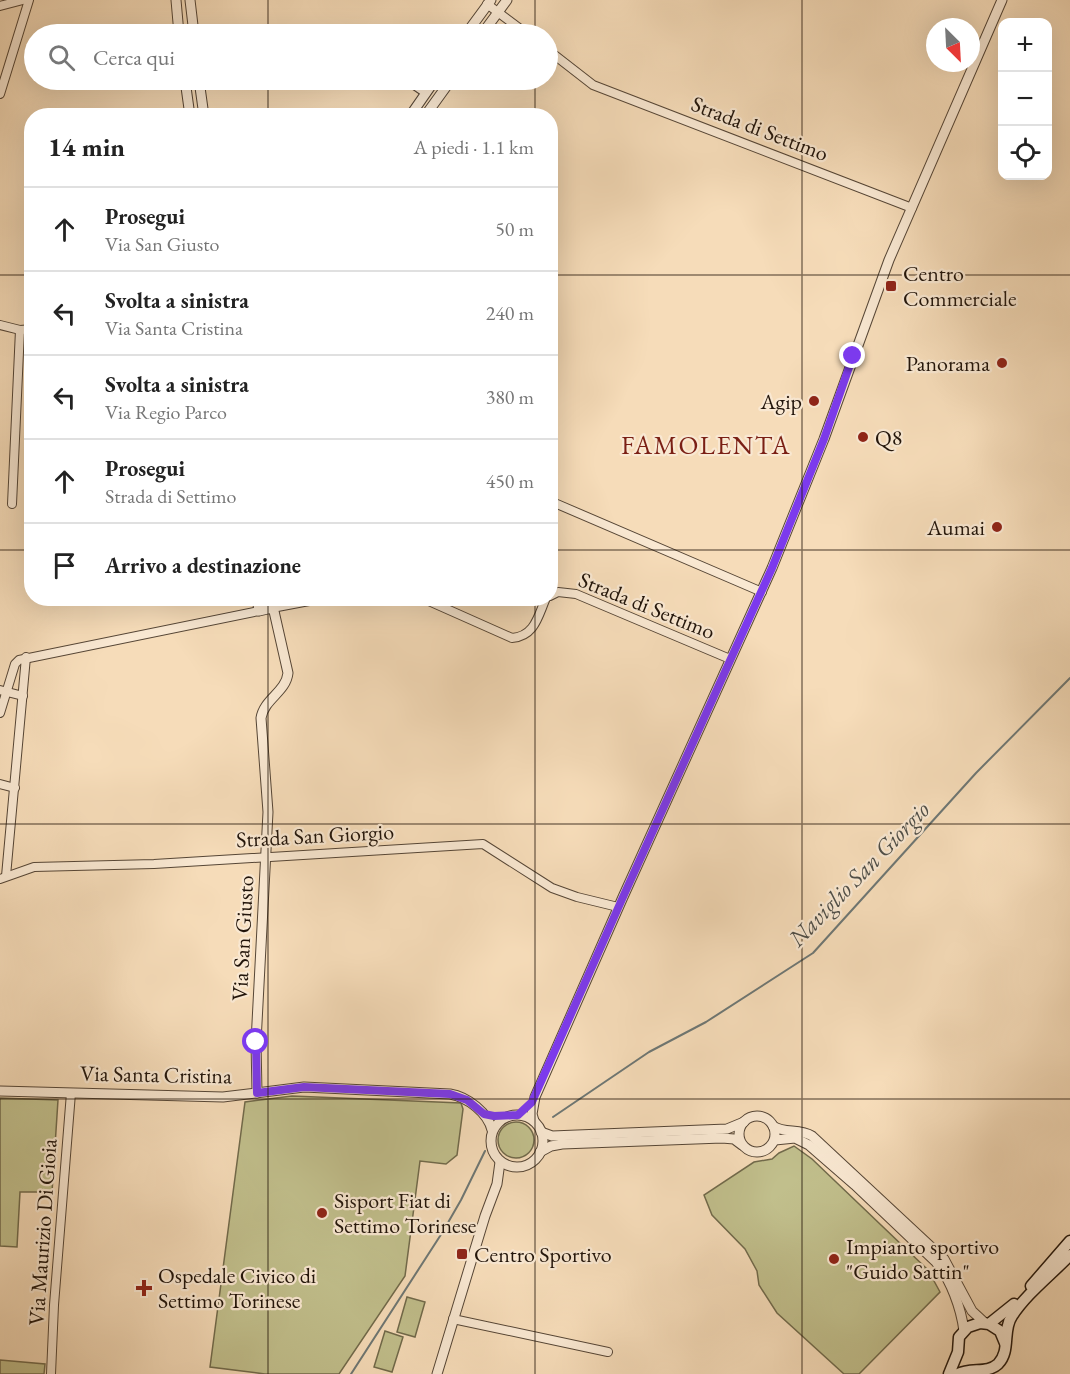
<!DOCTYPE html>
<html lang="it">
<meta charset="utf-8">
<style>
:root{--surface:#fff;--page:#f6f6f6;--text:#222;--muted:#767676;--line:#e0e0e0}
body{margin:0;font-family:"EB Garamond",serif;background:var(--page);color:var(--text)}
.controls{position:absolute;right:18px;top:18px;display:grid;overflow:hidden;border-radius:12px;box-shadow:0 6px 24px #0002}
.controls button{width:54px;height:54px;display:grid;place-items:center;padding:0;border:0;border-bottom:2px solid var(--line);background:var(--surface);color:var(--text);font:30px sans-serif}
.compass{position:absolute;left:926px;top:18px;width:54px;height:54px;border-radius:50%;background:var(--surface);box-shadow:0 6px 24px #0002;rotate:156deg}
.stop{position:absolute;width:18px;height:18px;margin:-14px;border:4px solid #7c3aed;border-radius:50%;background:#fff}
.stop.end{background:#7c3aed;border-color:#fff;box-shadow:0 2px 6px #0008}
.list{margin:0;padding:0;list-style:none}
h2{display:flex;justify-content:space-between;align-items:center;height:78px;margin:0;padding:0 24px;font-size:26px}
h2 small{font-size:20px;font-weight:400;color:var(--muted)}
.list li{display:grid;grid-template-columns:39px 1fr auto;gap:18px;align-items:center;box-sizing:border-box;height:84px;padding:0 24px;border-top:2px solid var(--line)}
.list b{display:block;font-size:22px;white-space:nowrap}
.list p{margin:0;font-size:20px;white-space:nowrap;color:var(--muted)}
.list em{font-size:20px;font-style:normal;color:var(--muted)}
.icon{flex:none;width:33px;height:33px;fill:none;stroke:currentColor;stroke-width:2;stroke-linecap:round;stroke-linejoin:round}
.map{position:relative;flex:none;width:1070px;height:1374px;overflow:hidden}
.search{position:absolute;background:var(--surface);box-shadow:0 6px 24px #0002;left:24px;top:24px;width:534px;height:66px;display:flex;align-items:center;gap:15px;box-sizing:border-box;padding:0 21px;border-radius:33px;color:var(--muted);font-size:22px}
.panel{position:absolute;background:var(--surface);box-shadow:0 6px 24px #0002;left:24px;top:108px;width:534px;height:498px;border-radius:24px}
.map>svg:first-child{display:block}
.green{fill:#c1bf8c;stroke:#716a4b;stroke-width:1.5}
.lines{fill:none;stroke-linecap:round;stroke-linejoin:round}
.stream{stroke:#6e7774;stroke-width:2}
.minor-casing{stroke:#564636;stroke-width:10}
.tertiary-casing{stroke:#564636;stroke-width:11}
.secondary-casing{stroke:#21140a;stroke-width:13}
.minor{stroke:#f9e8d2;stroke-width:8}
.tertiary{stroke:#f9e8d2;stroke-width:9}
.secondary{stroke:#f9e8d2;stroke-width:10}
.route{stroke:#7c3aed;stroke-width:8}
.grid{fill:none;stroke:#21140a;stroke-width:1.5;stroke-opacity:0.55}
.poi-dot{fill:#8f2418;stroke:#f9e8d2;stroke-width:2}
.labels{text-anchor:middle;stroke-width:4.5;stroke-linejoin:round;paint-order:stroke}
.street-label{font-size:22px;fill:#21140a;stroke:#f9e8d2}
.poi-label{font-size:22px;fill:#21140a;stroke:#f9e8d2;text-anchor:start}
.water-label{font-size:24px;font-style:italic;fill:#4e4e48;stroke:#f9e8d2}
.quarter-label{font-size:26px;letter-spacing:1.5px;fill:#7a1f14;stroke:#f9e8d2}
</style>
<div class="map">
<svg width="1070" height="1374" viewBox="0 0 1070 1374">
<rect width="100%" height="100%" fill="#f6dcb9"/>
<filter id="stains"><feTurbulence type="fractalNoise" baseFrequency=".00333" numOctaves="4"/><feColorMatrix values="0 0 0 0 .2 0 0 0 0 .09 0 0 0 0 .02 0 0 0 .5 -.17"/></filter>
<radialGradient id="worn" r=".72"><stop offset=".6" stop-color="#630" stop-opacity="0"/><stop offset="1" stop-color="#630" stop-opacity=".3"/></radialGradient>
<!-- green -->
<g class="green">
<path d="M292,1096L461,1103L463,1109L457,1155L446,1164L420,1161L405,1276L339,1374H265L210,1367L245,1102Z"/>
<path d="M0,1098L58,1100L52,1192H20L17,1247L0,1246Z"/>
<circle cx="516" cy="1140" r="18"/>
<path d="M794,1146L812,1159L928,1270L940,1292L859,1374H844L777,1313L759,1285L757,1271L745,1249L712,1215L704,1195L754,1162L772,1159L779,1153Z"/>
<path d="M407,1297L425,1302L415,1337L397,1332Z"/>
<path d="M385,1331L403,1337L392,1372L374,1367Z"/>
<path d="M0,1360L45,1364L44,1374H0Z"/>
</g>
<g class="lines">
<!-- stream -->
<g class="stream">
<path d="M553,1117L649,1052L706,1022L813,953L976,773L1070,678"/>
<path d="M351,1374L442,1233L461,1200L485,1151"/>
</g>
<!-- minor casing -->
<g class="minor-casing">
<g id="minor">
<path d="M487,4L527,34"/>
<path d="M0,6L23,0"/>
<path d="M548,50L593,85L912,208"/>
<path d="M407,80L426,93"/>
<path d="M0,94L29,0"/>
<path d="M0,325L20,330L32,329"/>
<path d="M550,501L762,592"/>
<path d="M12,504L20,330"/>
<path d="M550,596L558,592L576,594L730,659"/>
<path d="M422,598L512,638C535,636 538,616 546,598"/>
<path d="M272,608L325,598"/>
<path d="M0,690L23,696"/>
<path d="M0,713L15,664L19,660L259,611"/>
<path d="M0,784L15,788"/>
<path d="M6,876L26,657"/>
<path d="M0,879L34,867L154,864L483,844L552,888L577,897L618,907"/>
<path d="M453,1319L608,1352"/>
<path d="M51,1374L54,1305L71,1093"/>
</g>
</g>
<!-- tertiary casing -->
<g class="tertiary-casing">
<g id="tertiary">
<path d="M176,0L179,34"/>
<path d="M190,0L194,34"/>
<path d="M466,34L491,0"/>
<path d="M482,34L507,0"/>
<path d="M185,80L190,116"/>
<path d="M199,80L204,116"/>
<path d="M410,116L435,80"/>
<path d="M425,116L451,80"/>
<path d="M257,598L259,611L272,608"/>
<path d="M0,1091L223,1097L304,1087L450,1094C468,1097 488,1113 492,1130"/>
<path d="M257,1093L256,1042L268,812L261,718C264,699 286,692 288,673L271,598"/>
<circle cx="517" cy="1141" r="26"/>
<circle cx="757" cy="1134" r="18"/>
<path d="M534,1121L532,1114L535,1097L623,897L772,568L824,439L889,260L1002,0"/>
<path d="M773,1126C785,1134 799,1128 812,1136L944,1259L972,1311L985,1323"/>
<path d="M541,1132L552,1136L727,1129L744,1122"/>
<path d="M775,1140L795,1138L809,1145L855,1185L936,1262C951,1280 961,1308 964,1331"/>
<path d="M540,1152L551,1146L562,1144L722,1138L734,1139L742,1145"/>
<path d="M437,1374L485,1216L497,1184L500,1162"/>
</g>
</g>
<!-- secondary casing -->
<g class="secondary-casing">
<g id="secondary">
<path d="M1031,1286L1070,1241"/>
<path d="M989,1324L1014,1304"/>
<path d="M949,1374L958,1352L959,1337L968,1327L980,1323L989,1324L1000,1331L1005,1343"/>
<path d="M958,1374C971,1367 987,1374 998,1364C1011,1351 1002,1330 1012,1316C1027,1293 1051,1275 1070,1255"/>
</g>
</g>
<!-- minor -->
<use href="#minor" class="minor"/>
<!-- tertiary -->
<use href="#tertiary" class="tertiary"/>
<!-- secondary -->
<use href="#secondary" class="secondary"/>
</g>
<g class="lines">
<!-- route -->
<path class="route" d="M256,1042L257,1093L304,1087L450,1094L467,1100L484,1114L494,1116L518,1115L532,1102L623,897L772,568L824,439L853,356"/>
</g>
<!-- grid -->
<path class="grid" d="M268,0V34M535,0V34M802,0V1374M268,80V116M535,80V116M0,275H32M550,275H1070M0,550H32M550,550H1070M268,598V1374M535,598V1374M0,824H1070M0,1099H1070"/>
<!-- markers -->
<g class="poi-dot">
<rect x="885" y="280" width="12" height="12" rx="3"/>
<circle cx="1002" cy="363" r="6"/>
<circle cx="814" cy="401" r="6"/>
<circle cx="863" cy="437" r="6"/>
<circle cx="997" cy="527" r="6"/>
<circle cx="322" cy="1213" r="6"/>
<rect x="456" y="1248" width="12" height="12" rx="3"/>
<circle cx="834" cy="1259" r="6"/>
<path d="M141 1279h6v6h6v6h-6v6h-6v-6h-6v-6h6z"/>
</g>
<g class="labels">
<!-- street labels -->
<g class="street-label">
<text transform="translate(760 128) rotate(21)" y="8">Strada di Settimo</text>
<text transform="translate(647 605) rotate(22)" y="8">Strada di Settimo</text>
<text transform="translate(315 835) rotate(-3)" y="8">Strada San Giorgio</text>
<text transform="translate(242 938) rotate(-87)" y="8">Via San Giusto</text>
<text transform="translate(156 1074) rotate(1)" y="8">Via Santa Cristina</text>
<text transform="translate(42 1232) rotate(-86)" y="8">Via Maurizio Di Gioia</text>
</g>
<!-- poi labels -->
<g class="poi-label">
<text x="903" y="281">Centro<tspan x="903" dy="25">Commerciale</tspan></text>
<text x="990" y="371" text-anchor="end">Panorama</text>
<text x="802" y="409" text-anchor="end">Agip</text>
<text x="875" y="445">Q8</text>
<text x="985" y="535" text-anchor="end">Aumai</text>
<text x="334" y="1208">Sisport Fiat di<tspan x="334" dy="25">Settimo Torinese</tspan></text>
<text x="846" y="1254">Impianto sportivo<tspan x="846" dy="25">"Guido Sattin"</tspan></text>
<text x="474" y="1262">Centro Sportivo</text>
<text x="158" y="1283">Ospedale Civico di<tspan x="158" dy="25">Settimo Torinese</tspan></text>
</g>
<!-- water labels -->
<g class="water-label">
<text transform="translate(859 874) rotate(-46)" y="8">Naviglio San Giorgio</text>
</g>
<!-- quarter labels -->
<g class="quarter-label">
<text x="706" y="454">FAMOLENTA</text>
</g>
</g>
<rect width="100%" height="100%" filter="url(#stains)"/>
<rect width="100%" height="100%" fill="url(#worn)"/>
</svg>
<div class="controls">
<button>+</button>
<button>−</button>
<button><svg class="icon" aria-label="locate" viewBox="0 0 24 24"><circle cx="12" cy="12" r="6"/><path d="M12 2v4M12 18v4M2 12h4M18 12h4"/></svg></button>
</div>
<svg class="compass" viewBox="-18 -18 36 36"><path d="M0-13l5 13h-10z" fill="#e53935"/><path d="M0 13l5-13h-10z" fill="#767676"/></svg>
<div class="stop" style="left:256px;top:1042px"></div>
<div class="stop end" style="left:853px;top:356px"></div>
<div class="search"><svg class="icon" aria-label="search" viewBox="0 0 24 24"><circle cx="10" cy="10" r="6"/><path d="M15 15l6 6"/></svg>Cerca qui</div>
<section class="panel">
<h2>14 min<small>A piedi · 1.1 km</small></h2>
<ul class="list">
<li><svg class="icon" aria-label="ahead" viewBox="0 0 24 24"><path d="M12 20V5M6 11l6-6 6 6"/></svg><div><b>Prosegui</b><p>Via San Giusto</p></div><em>50 m</em></li>
<li><svg class="icon" aria-label="left" viewBox="0 0 24 24"><path d="M17 20v-9H6M10 6l-5 5 5 5"/></svg><div><b>Svolta a sinistra</b><p>Via Santa Cristina</p></div><em>240 m</em></li>
<li><svg class="icon" aria-label="left" viewBox="0 0 24 24"><path d="M17 20v-9H6M10 6l-5 5 5 5"/></svg><div><b>Svolta a sinistra</b><p>Via Regio Parco</p></div><em>380 m</em></li>
<li><svg class="icon" aria-label="ahead" viewBox="0 0 24 24"><path d="M12 20V5M6 11l6-6 6 6"/></svg><div><b>Prosegui</b><p>Strada di Settimo</p></div><em>450 m</em></li>
<li><svg class="icon" aria-label="arrive" viewBox="0 0 24 24"><path d="M6 21V4h12l-3 4 3 4H6"/></svg><div><b>Arrivo a destinazione</b></div></li>
</ul>
</section>
</div>
